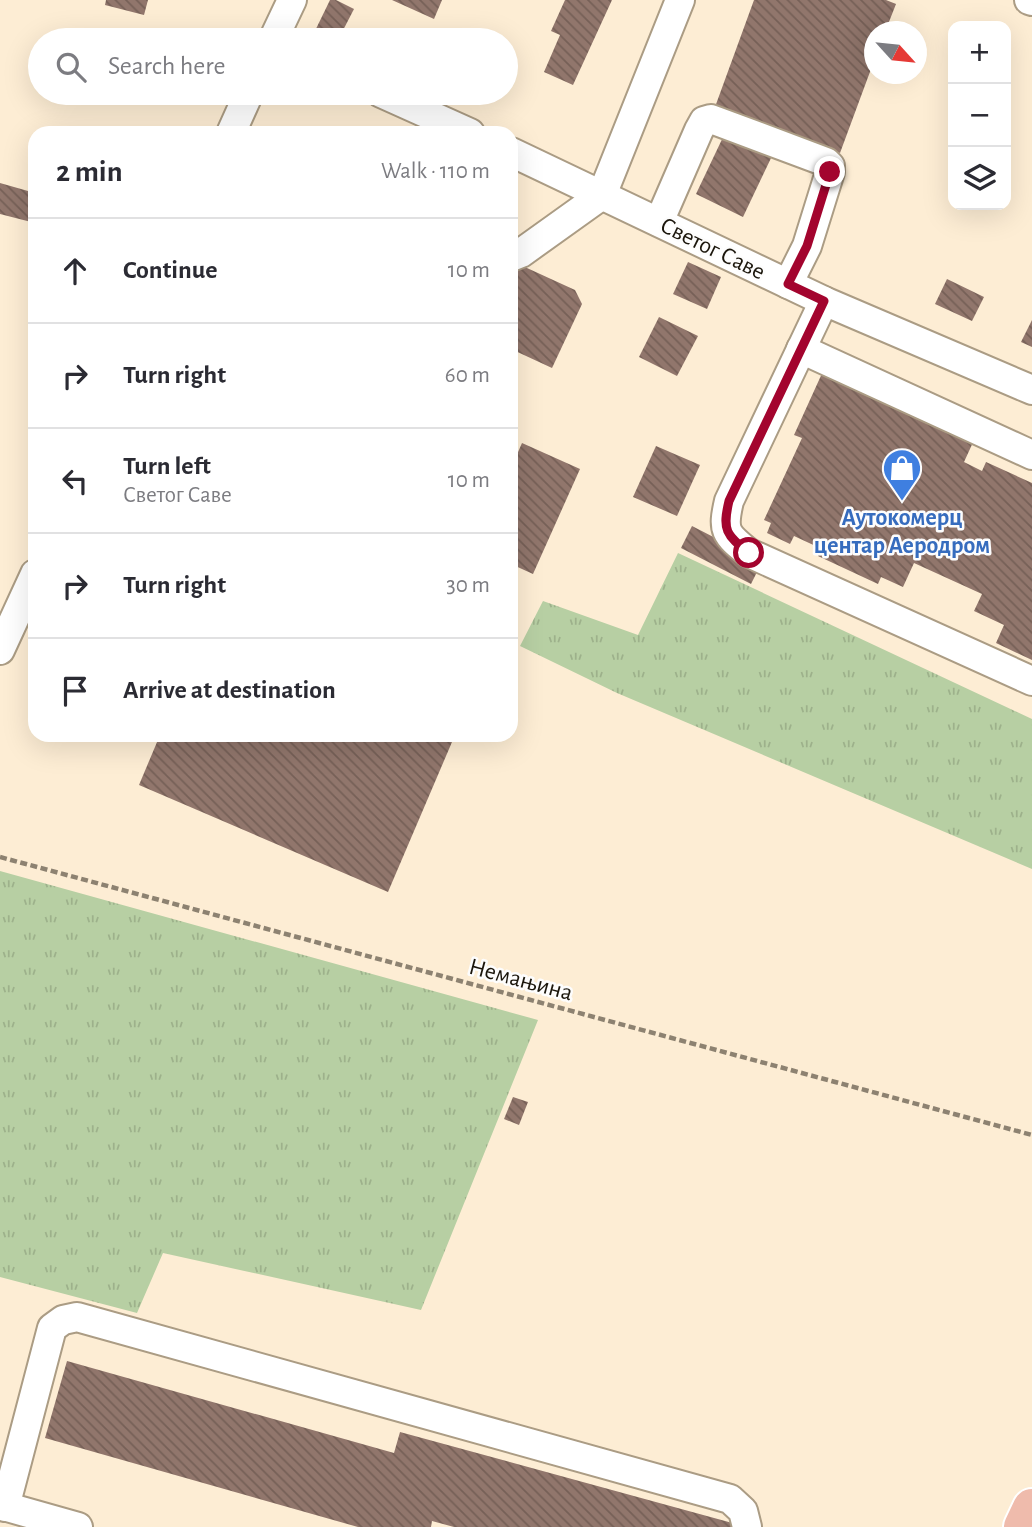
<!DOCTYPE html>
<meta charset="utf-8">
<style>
:root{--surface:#fff;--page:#f2f2f3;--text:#2b2b33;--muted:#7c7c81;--line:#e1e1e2}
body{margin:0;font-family:"Alegreya Sans",sans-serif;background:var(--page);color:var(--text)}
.controls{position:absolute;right:21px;top:21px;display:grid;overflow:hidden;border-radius:14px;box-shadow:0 7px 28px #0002}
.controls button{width:63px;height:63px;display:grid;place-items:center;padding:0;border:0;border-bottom:2px solid var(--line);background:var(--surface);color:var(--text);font:35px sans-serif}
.compass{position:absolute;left:864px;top:21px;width:63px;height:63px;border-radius:50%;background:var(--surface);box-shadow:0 7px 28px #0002;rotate:117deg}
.stop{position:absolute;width:21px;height:21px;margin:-16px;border:5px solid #a3042e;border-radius:50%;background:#fff}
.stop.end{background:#a3042e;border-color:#fff;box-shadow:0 2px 7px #0008}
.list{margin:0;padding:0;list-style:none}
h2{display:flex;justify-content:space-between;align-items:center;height:91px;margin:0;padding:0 28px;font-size:30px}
h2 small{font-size:23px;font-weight:400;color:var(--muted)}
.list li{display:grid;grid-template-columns:46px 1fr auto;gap:21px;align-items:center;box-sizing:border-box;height:105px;padding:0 28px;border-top:2px solid var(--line)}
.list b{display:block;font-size:26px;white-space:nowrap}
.list p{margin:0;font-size:23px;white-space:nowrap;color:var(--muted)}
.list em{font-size:23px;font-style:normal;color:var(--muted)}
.icon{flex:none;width:38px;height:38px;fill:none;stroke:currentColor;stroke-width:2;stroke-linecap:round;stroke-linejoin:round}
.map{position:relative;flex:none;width:1032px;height:1527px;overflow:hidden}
.search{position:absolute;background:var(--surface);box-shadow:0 7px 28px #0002;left:28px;top:28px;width:490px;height:77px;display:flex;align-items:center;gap:18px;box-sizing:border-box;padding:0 24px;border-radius:38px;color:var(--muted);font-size:26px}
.panel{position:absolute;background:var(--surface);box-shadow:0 7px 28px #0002;left:28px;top:126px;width:490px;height:616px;border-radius:21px}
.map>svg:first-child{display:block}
.grass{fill:url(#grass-tufts)}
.building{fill:url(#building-back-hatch)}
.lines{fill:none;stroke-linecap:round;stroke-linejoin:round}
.minor-casing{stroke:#ab9c84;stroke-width:32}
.highway-casing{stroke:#fff;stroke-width:42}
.path{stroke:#8d8271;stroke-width:4.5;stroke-dasharray:7 3.5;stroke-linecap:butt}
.minor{stroke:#fff;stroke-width:28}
.highway{stroke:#efbbac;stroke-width:38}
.route{stroke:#a3042e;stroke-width:9}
.labels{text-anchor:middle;stroke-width:5;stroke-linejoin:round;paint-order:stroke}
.street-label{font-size:24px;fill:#1b160c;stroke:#fdfdfd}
.shop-label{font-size:24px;font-weight:bold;fill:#366cbe;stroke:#fdfdfd}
</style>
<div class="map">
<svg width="1032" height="1527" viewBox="0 0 1032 1527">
<defs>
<pattern id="grass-tufts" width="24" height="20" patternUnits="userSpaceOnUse" patternTransform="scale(1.75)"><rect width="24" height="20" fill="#b7cfa3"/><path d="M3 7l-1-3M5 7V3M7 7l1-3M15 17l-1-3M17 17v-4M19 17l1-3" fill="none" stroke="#9db18b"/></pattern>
<pattern id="building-back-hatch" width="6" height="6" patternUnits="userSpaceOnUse" patternTransform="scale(1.75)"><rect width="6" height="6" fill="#91766c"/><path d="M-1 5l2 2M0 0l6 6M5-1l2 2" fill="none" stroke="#766057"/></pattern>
</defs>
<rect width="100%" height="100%" fill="#fdedd4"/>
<!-- grass -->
<g class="grass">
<path d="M678,553L1032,719V869L617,693L520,646L543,601L638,635Z"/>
<path d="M0,871L538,1020L421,1310L163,1253L137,1313L0,1277Z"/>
</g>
<!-- building -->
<g class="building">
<path d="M106,0H148L144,15L105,5Z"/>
<path d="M330,0H336L354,9L338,40H322L313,35Z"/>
<path d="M392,0H442L434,19Z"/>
<path d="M565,0H612L573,85L544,72L560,35L551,31Z"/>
<path d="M754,0H886L896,4L885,32H874V61L840,153L715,107Z"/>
<path d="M725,133L772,156L743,217L696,194Z"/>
<path d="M0,183L35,193V223L0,214Z"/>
<path d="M688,262L721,277L707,309L673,294Z"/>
<path d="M516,263L575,290L582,304L552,368L511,349V274Z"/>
<path d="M947,279L984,297L972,321L935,304Z"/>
<path d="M659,317L698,336L677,376L639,357Z"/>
<path d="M1032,320V347L1021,342Z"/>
<path d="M824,369L975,438L964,462L982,471L986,462L1032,483V660L996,643L1004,625L974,611L982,594L914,563L903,587L881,577L878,584L818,556L822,549L794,536L790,544L767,533L771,523L764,520L802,438L794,435Z"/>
<path d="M522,443L580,469L533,574L511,564V468Z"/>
<path d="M656,446L700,465L677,516L633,497Z"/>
<path d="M692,526L762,562L751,584L681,548Z"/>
<path d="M160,735H455L388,892L139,785Z"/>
<path d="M513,1097L528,1102L519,1125L504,1119Z"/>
<path d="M67,1361L394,1453L400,1432L736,1524L735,1527H454L432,1521L431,1527H358L45,1438Z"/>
</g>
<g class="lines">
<!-- minor casing -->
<g class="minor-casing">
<g id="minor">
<path d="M1029,0L1032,1"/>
<path d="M273,40L292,0"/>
<path d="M381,93L470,133"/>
<path d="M231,133L249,93"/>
<path d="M511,152L824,301L1032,390"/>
<path d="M659,222L699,130L704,121L711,119L826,162L830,166V172L807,246L788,284"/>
<path d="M511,257L521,253L602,195L680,0"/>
<path d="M824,301L729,501C722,531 725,534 749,553L1032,681"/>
<path d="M801,349L1032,455"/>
<path d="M0,650L35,574"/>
<path d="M0,1505L78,1527"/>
<path d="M5,1507L52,1328L63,1320L77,1317L730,1499L743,1511L747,1527"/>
</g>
</g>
<!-- highway casing -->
<g class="highway-casing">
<path id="highway" d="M1023,1527L1032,1508"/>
</g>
<!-- path -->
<path class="path" d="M0,857L1032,1135"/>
<!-- minor -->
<use href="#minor" class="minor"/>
<!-- highway -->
<use href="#highway" class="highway"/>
</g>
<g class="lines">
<!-- route -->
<path class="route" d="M749,553C726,535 722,530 729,501L824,301L788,284L807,246L830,172"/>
</g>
<!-- icons -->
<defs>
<g id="shop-pin" transform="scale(2.0125)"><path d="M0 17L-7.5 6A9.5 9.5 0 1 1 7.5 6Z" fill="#3f7fe0" stroke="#fdfdfd"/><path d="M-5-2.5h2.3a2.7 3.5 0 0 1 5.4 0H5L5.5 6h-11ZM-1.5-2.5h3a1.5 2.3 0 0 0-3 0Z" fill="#fff"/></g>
</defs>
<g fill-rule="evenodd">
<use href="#shop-pin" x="902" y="468"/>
</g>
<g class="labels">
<!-- street labels -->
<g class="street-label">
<text transform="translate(713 248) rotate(26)" y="8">Светог Саве</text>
<text transform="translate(521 979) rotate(15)" y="8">Немањина</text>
</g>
<!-- shop labels -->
<g class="shop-label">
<text x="902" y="525">Аутокомерц<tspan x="902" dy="28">центар Аеродром</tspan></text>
</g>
</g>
</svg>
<div class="controls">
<button>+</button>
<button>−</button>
<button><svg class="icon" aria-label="layers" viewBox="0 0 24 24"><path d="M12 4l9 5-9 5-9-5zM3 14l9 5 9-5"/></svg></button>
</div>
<svg class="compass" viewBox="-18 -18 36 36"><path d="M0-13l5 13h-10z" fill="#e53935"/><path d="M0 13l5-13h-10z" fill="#7c7c81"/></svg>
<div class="stop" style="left:749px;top:553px"></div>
<div class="stop end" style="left:830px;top:172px"></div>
<div class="search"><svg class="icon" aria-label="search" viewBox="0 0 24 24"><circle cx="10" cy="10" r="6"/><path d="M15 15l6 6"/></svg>Search here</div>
<section class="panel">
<h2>2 min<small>Walk · 110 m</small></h2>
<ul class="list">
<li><svg class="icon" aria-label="ahead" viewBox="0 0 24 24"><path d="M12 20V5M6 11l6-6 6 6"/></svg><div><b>Continue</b></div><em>10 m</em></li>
<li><svg class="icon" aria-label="right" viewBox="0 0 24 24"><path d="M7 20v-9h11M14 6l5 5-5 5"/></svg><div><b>Turn right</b></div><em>60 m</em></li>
<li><svg class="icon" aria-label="left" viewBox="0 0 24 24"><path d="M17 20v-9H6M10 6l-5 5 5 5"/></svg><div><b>Turn left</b><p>Светог Саве</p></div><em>10 m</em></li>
<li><svg class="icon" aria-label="right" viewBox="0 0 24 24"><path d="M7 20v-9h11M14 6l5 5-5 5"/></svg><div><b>Turn right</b></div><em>30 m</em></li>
<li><svg class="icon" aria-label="arrive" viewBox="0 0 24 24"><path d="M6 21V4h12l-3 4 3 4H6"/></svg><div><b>Arrive at destination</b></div></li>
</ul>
</section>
</div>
